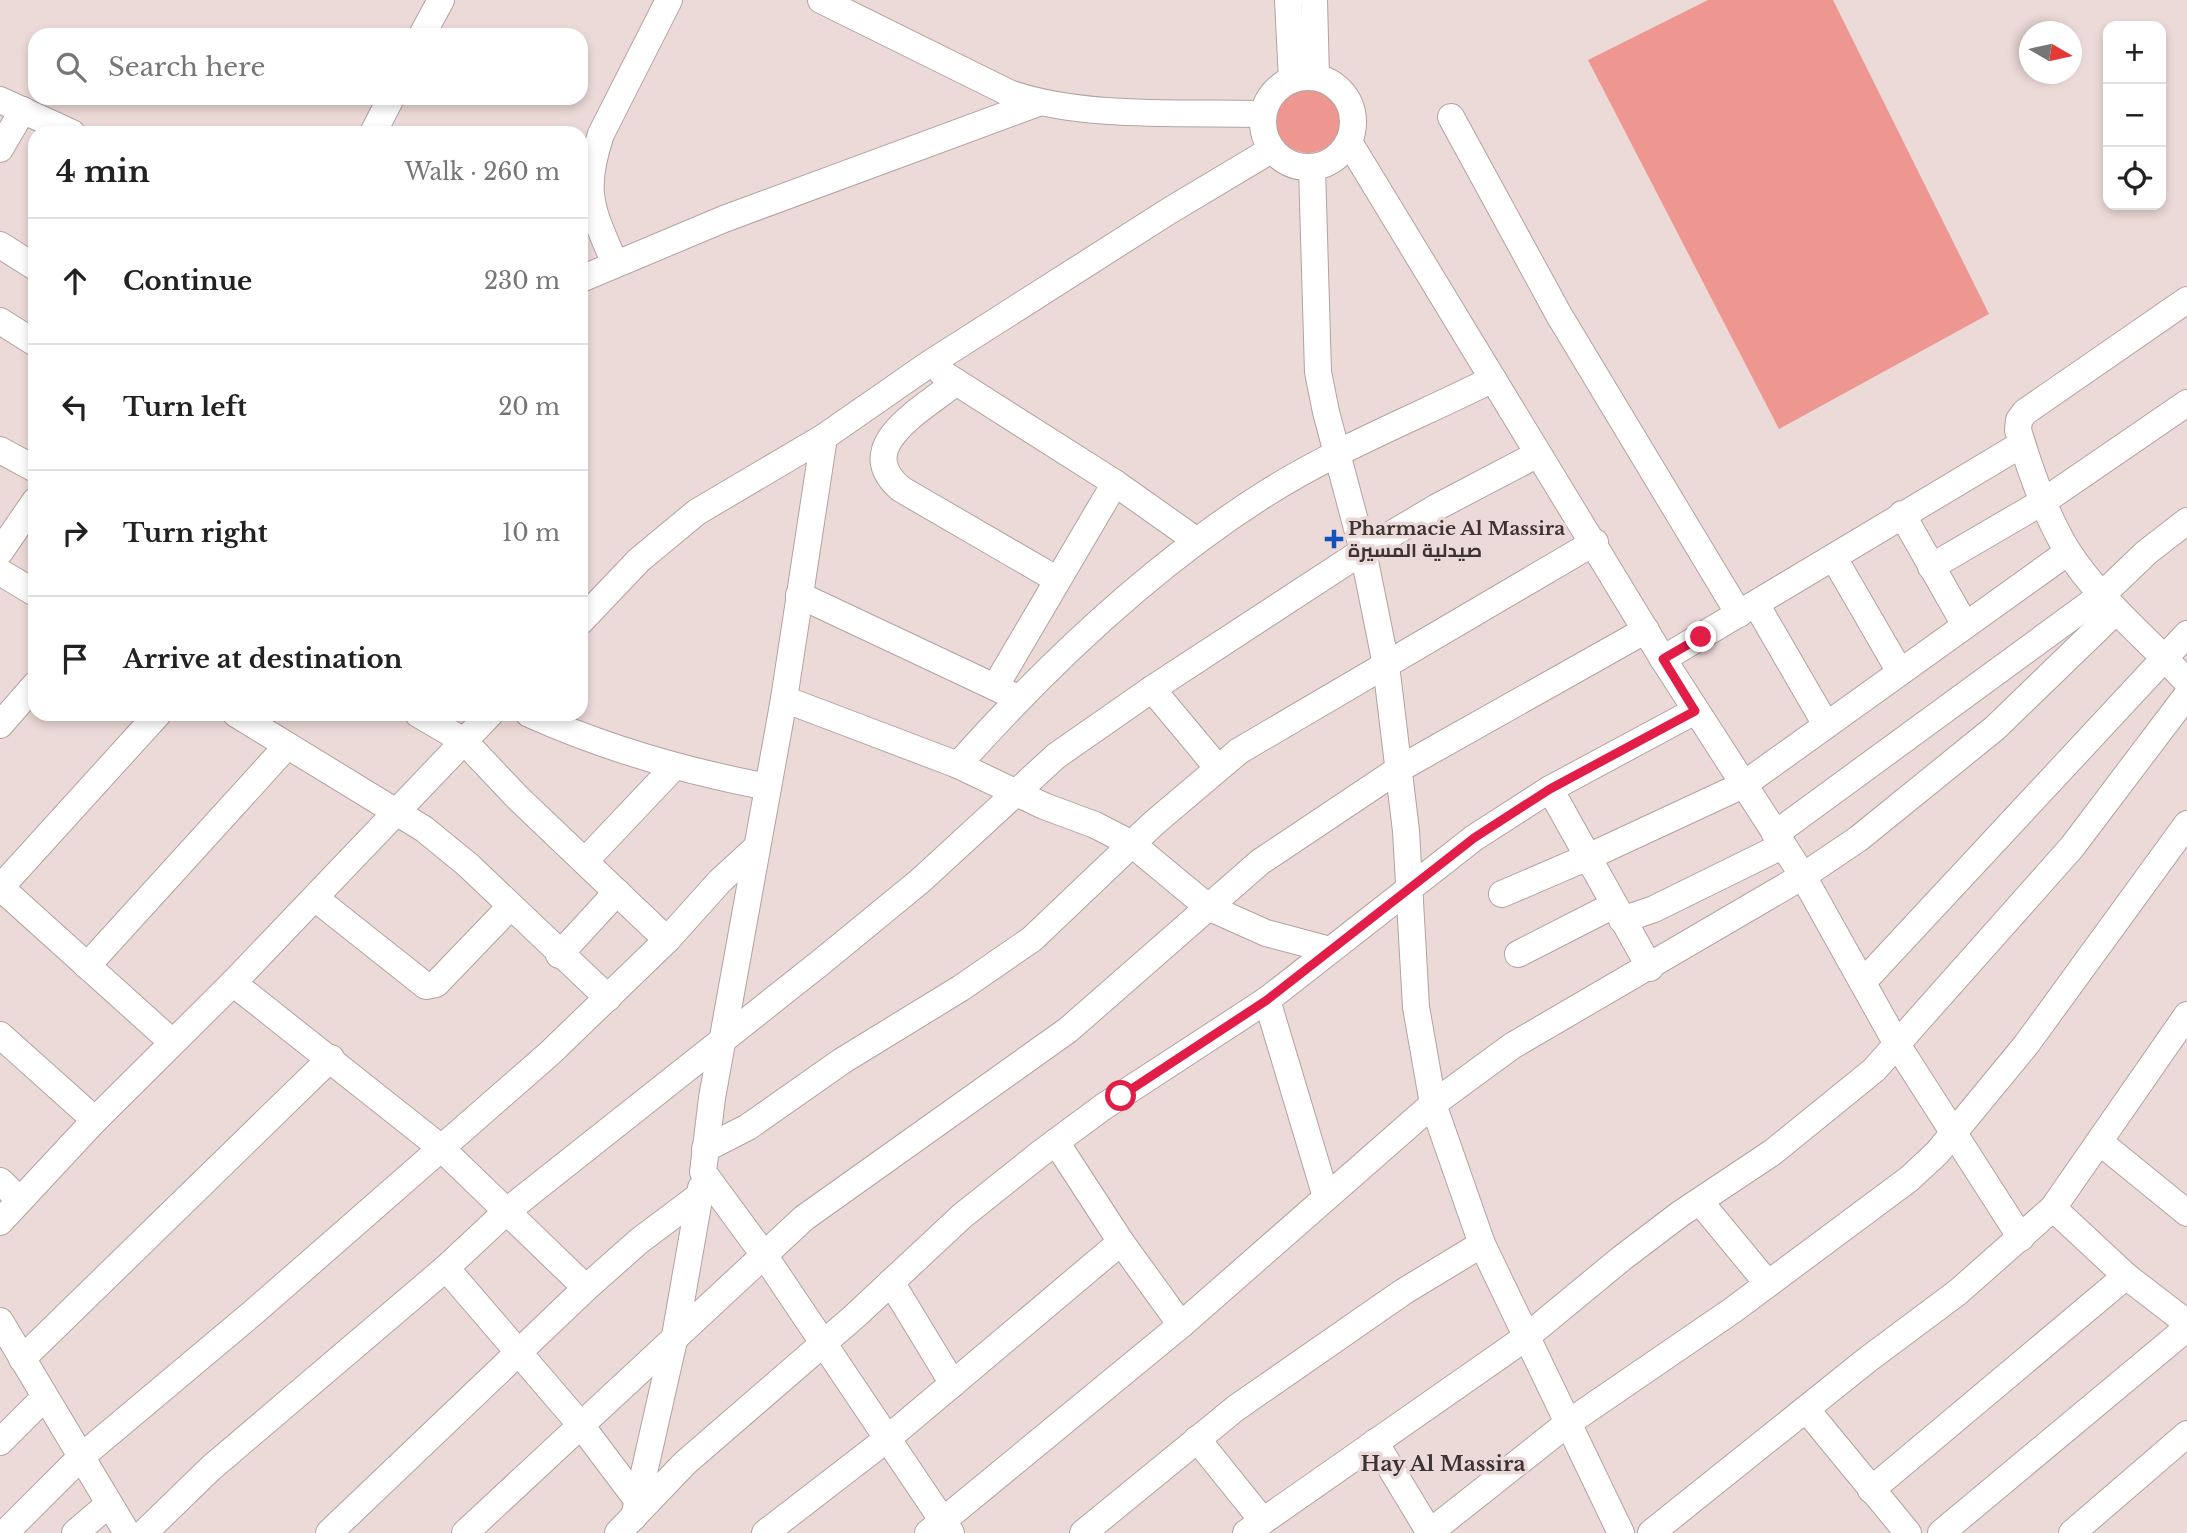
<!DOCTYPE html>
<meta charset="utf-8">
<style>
:root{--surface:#fff;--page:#f6f6f6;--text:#222;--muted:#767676;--line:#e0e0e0}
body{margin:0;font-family:"Libre Baskerville",Cairo,serif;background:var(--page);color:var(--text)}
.controls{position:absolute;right:21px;top:21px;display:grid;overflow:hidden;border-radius:14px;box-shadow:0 4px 10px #0003}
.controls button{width:63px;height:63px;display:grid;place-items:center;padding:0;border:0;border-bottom:2px solid var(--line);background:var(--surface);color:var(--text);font:35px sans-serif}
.compass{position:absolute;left:2019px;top:21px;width:63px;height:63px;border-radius:50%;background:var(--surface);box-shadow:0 4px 10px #0003;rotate:99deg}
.stop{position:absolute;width:21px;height:21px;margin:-16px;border:5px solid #e11d48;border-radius:50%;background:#fff}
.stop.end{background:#e11d48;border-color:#fff;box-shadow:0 2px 7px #0008}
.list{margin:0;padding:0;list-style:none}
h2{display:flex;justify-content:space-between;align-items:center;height:91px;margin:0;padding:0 28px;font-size:30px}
h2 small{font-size:23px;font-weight:400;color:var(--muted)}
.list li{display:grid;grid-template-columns:46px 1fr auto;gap:21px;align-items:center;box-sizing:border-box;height:126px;padding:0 28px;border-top:2px solid var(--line)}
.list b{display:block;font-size:26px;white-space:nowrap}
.list em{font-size:23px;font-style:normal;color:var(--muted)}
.icon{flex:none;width:38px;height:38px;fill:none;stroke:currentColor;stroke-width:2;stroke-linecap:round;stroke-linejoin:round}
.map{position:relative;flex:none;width:2187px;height:1533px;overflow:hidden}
.search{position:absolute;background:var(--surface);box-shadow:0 4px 10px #0003;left:28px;top:28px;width:560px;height:77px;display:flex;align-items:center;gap:18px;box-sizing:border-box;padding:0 24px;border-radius:21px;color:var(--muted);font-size:26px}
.panel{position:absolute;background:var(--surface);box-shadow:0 4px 10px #0003;left:28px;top:126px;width:560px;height:595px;border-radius:21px}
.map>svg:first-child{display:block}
.green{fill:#ed9790}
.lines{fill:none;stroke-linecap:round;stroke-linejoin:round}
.minor-casing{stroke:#b3a2a0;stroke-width:28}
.minor{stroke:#fff;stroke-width:26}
.route{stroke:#e11d48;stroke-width:9}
.poi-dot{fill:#1153be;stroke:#ecdad8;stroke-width:2.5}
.labels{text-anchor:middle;stroke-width:7;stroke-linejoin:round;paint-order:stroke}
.poi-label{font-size:19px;font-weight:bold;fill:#3b3433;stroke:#ecdad8;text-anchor:start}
.neighbourhood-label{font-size:21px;font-weight:bold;fill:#3b3433;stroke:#ecdad8}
</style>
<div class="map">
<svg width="2187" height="1533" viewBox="0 0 2187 1533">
<rect width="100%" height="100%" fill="#ecdad8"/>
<!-- green -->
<g class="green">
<path d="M1708,0H1833L1989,314L1779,429L1588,60Z"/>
<circle cx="1308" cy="121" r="32"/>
</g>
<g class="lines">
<!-- minor casing -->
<g class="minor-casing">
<g id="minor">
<path d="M821,0L1009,93C1083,119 1184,112 1263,114"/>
<path d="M1288,0L1292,80"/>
<path d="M1314,0L1316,77"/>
<path d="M422,35L441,0"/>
<circle cx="1308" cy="122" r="45"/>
<path d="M0,100L72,133"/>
<path d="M1451,117L1559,315L1739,614"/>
<path d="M373,133L391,98"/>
<path d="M1349,142L1663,659L1803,876L1898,1046L2021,1238"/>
<path d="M0,149L23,110"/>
<path d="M1312,168L1318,372L1326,412L1363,551L1386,665L1406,831L1416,1007L1433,1104L1482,1244L1621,1533"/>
<path d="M0,245L35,267"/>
<path d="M615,264C592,209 581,194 601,134L669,0"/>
<path d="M581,279L724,219L1038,103"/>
<path d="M2187,300L2025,412L2019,420L2018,430C2030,470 2045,514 2067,550C2099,600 2147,638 2187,682"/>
<path d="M0,321L35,343"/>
<path d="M942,373L1115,483L1197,541"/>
<path d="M956,382C924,409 850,446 901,489L1056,579"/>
<path d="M824,437L784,699L712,1098L703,1172L764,1255L951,1533"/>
<path d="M0,450L35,469"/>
<path d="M1902,514L1965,625"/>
<path d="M0,552L35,501"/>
<path d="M1834,558L1900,672"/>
<path d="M1931,567L2044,501L2187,403"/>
<path d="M0,572L35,593"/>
<path d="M799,595L1018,698"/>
<path d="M1756,604L1825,723"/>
<path d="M581,621L639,560L697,512L824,437L929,364L1169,211L1271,150"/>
<path d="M1663,659L2022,444"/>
<path d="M995,687L1115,483"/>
<path d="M1152,689L1217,767"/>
<path d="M784,699L958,765L1044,806L1095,825L1132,844L1208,907L1266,933L1330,950"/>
<path d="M236,714L424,829L468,865L608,998"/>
<path d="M418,714L464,741L518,798L667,940"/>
<path d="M529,714C607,749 684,771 768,787"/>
<path d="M0,725L35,685"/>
<path d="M958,765C1048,664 1150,567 1265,494C1336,449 1417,417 1493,379"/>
<path d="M1550,789L1588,857L1743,785L2068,552"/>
<path d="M1775,834L2103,594L2147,552L2187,521"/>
<path d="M585,861L673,768"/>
<path d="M0,888L158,714"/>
<path d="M1,888L172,1042"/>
<path d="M1502,894L1588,857L1650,968"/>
<path d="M315,898L426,986L436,984L510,907"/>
<path d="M1622,920L1654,909L1782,846"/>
<path d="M1518,954L1614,905"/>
<path d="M559,955L617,892"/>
<path d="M87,966L287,746"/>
<path d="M1864,981L2187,634"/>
<path d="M233,983L440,1147L586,1288"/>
<path d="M1267,1000L1326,1197"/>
<path d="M0,1035L95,1120"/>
<path d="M1056,1142L1121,1242L1181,1325"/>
<path d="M2101,1143L2187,1213"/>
<path d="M705,1149L748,1127L842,1061L961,988L1032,939L1154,823L1239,751L1595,542"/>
<path d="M0,1181L20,1200"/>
<path d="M1701,1203L1768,1284"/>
<path d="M2053,1208L2126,1276L2187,1323"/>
<path d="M0,1222L95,1120L233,983L490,714"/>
<path d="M446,1268L580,1424L638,1501"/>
<path d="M891,1282L953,1384"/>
<path d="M0,1321L127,1533"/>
<path d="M22,1359L331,1058"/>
<path d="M1806,1409L1908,1533"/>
<path d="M1197,1439L1263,1521"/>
<path d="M0,1442L44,1398"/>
<path d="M1375,1442L1430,1533"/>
<path d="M1871,1490L2126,1276"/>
<path d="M634,1517L675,1336L701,1188"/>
<path d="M5,1533L81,1457L255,1311L550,1053L667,940L720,881L757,847"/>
<path d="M75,1533L109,1504"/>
<path d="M144,1533L211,1468L446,1268L507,1211L820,963L920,881L1056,756L1152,689L1363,551L1437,507L1538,454"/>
<path d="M329,1533L586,1288L639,1241L699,1196"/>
<path d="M465,1533L804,1218L1068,1030L1260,862L1399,769L1646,630"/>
<path d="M618,1533L685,1463L855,1316L962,1216L1041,1153L1103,1107L1267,1000L1474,838L1550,789L1695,711"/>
<path d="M765,1533L887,1439L1121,1242"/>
<path d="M928,1533L1181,1325L1433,1104L1512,1046L1803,876L1858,839L1995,728L2116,611"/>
<path d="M1083,1533L1236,1408L1403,1292L1482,1244"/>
<path d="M1246,1533L1525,1338L1622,1258L1680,1214L1773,1152L1874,1070L2072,847L2187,695"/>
<path d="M1429,1533L1568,1423L1733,1310L1909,1179L1937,1153L2026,1045L2187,824"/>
<path d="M1651,1533L1867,1360L1958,1292L2053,1208L2187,1015"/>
<path d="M1941,1533L2187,1328"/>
<path d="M2072,1533L2187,1434"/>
</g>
</g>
<!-- minor -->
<use href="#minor" class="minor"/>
</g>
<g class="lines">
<!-- route -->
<path class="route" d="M1121,1096L1267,1000L1474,838L1550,789L1695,711L1663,659L1701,637"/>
</g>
<!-- markers -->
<path class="poi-dot" d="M1330.5 528.5h7v7h7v7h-7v7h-7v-7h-7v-7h7z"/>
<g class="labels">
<!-- poi labels -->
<g class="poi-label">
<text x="1348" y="535">Pharmacie Al Massira<tspan x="1348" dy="22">صيدلية المسيرة</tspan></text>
</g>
<!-- neighbourhood labels -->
<g class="neighbourhood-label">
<text x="1443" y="1471">Hay Al Massira</text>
</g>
</g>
</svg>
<div class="controls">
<button>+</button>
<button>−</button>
<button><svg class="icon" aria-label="locate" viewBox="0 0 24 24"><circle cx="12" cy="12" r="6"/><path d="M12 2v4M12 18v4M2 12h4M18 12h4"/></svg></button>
</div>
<svg class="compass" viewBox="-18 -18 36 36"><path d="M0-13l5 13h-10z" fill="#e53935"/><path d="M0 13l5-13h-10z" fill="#767676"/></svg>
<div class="stop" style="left:1121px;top:1096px"></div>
<div class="stop end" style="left:1701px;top:637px"></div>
<div class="search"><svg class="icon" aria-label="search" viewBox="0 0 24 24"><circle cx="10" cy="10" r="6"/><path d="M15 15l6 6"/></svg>Search here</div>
<section class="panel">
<h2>4 min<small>Walk · 260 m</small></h2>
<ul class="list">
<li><svg class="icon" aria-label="ahead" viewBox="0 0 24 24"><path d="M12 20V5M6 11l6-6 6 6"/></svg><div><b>Continue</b></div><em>230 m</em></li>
<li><svg class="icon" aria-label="left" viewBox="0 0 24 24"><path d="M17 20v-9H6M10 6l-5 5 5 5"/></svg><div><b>Turn left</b></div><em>20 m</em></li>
<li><svg class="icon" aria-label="right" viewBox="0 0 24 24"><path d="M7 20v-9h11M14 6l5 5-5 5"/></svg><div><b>Turn right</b></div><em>10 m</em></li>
<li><svg class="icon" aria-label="arrive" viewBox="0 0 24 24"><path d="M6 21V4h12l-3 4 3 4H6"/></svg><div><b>Arrive at destination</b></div></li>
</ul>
</section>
</div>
